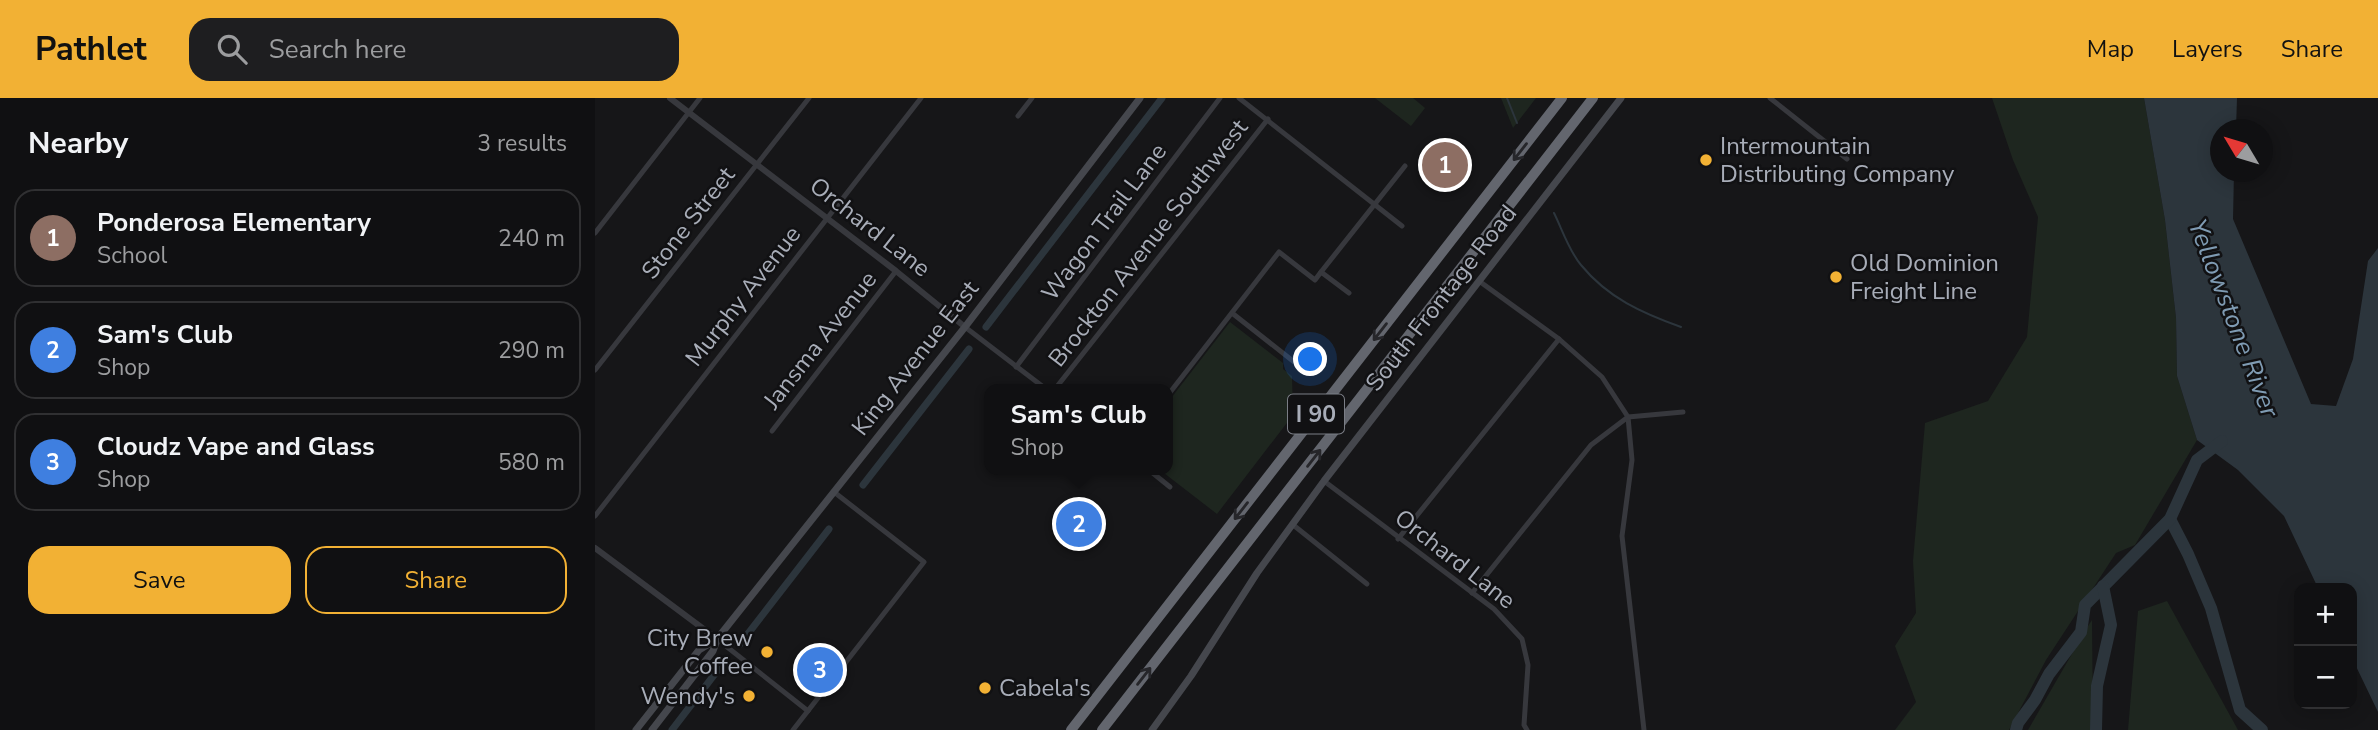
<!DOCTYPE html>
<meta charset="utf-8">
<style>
:root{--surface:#101012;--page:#1e1e20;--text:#f1f3f6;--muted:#9c9d9f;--line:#303032;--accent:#f2b134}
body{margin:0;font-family:"Nunito Sans",sans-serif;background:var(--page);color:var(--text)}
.controls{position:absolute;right:21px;bottom:21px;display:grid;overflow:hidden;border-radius:14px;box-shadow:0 4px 18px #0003}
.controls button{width:63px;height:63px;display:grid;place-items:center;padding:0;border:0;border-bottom:2px solid var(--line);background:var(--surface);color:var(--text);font:35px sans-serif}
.compass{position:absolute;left:1615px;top:21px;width:63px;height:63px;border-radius:50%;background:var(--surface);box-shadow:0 4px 18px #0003;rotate:308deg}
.you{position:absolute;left:716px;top:262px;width:24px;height:24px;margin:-18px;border:5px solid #fff;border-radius:50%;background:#1a73e8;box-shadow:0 0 0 10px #1a73e833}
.badge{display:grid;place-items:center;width:46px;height:46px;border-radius:50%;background:var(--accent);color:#fff;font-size:23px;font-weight:700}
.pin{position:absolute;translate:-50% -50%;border:4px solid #fff;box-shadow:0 2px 7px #0006}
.popup{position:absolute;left:389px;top:286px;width:189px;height:91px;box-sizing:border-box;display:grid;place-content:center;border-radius:14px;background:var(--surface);filter:drop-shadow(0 2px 5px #0005);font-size:23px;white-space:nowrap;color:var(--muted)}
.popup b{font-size:26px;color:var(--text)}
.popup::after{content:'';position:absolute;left:50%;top:100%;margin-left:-14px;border:14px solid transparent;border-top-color:var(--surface)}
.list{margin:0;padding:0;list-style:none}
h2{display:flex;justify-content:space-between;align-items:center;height:91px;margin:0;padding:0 28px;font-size:30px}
h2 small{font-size:23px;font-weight:400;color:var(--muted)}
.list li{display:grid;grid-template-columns:46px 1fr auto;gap:21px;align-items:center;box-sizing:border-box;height:98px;margin:0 14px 14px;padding:0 14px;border:2px solid var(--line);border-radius:21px}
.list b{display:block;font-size:26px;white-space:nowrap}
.list p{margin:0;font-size:23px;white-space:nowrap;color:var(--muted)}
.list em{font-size:23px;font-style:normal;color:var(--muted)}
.actions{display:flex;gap:14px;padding:21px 28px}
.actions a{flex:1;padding:16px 0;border:2px solid var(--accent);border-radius:21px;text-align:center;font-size:24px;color:var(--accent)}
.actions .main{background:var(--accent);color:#111}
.icon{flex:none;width:38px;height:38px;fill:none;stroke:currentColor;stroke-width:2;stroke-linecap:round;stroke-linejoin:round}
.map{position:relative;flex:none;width:1783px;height:632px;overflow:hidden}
header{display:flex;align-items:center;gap:42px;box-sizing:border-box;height:98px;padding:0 35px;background:var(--accent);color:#111}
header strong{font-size:33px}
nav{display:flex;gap:38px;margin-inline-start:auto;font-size:24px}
.search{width:490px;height:63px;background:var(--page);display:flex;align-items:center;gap:18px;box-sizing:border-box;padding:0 24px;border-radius:21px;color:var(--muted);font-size:26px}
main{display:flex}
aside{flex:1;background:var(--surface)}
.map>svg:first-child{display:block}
.green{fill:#1e261f}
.water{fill:#2c353c}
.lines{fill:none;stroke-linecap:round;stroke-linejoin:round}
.stream{stroke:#2c353c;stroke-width:2}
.canal{stroke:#2c353c;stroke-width:7}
.river{stroke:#2c353c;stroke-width:12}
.minor{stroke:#37383d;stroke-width:5}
.tertiary{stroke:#37383d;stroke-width:6}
.secondary{stroke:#45474d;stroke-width:7}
.motorway{stroke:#63666e;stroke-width:10}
.oneway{stroke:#26262a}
.poi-dot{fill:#f2b134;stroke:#111113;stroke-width:2.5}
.labels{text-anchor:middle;stroke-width:5;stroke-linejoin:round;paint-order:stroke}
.shield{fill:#111113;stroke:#7b7e86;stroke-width:2}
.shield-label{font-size:23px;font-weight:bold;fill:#a8adb8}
.poi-label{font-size:24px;fill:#a8adb8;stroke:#111113;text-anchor:start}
.street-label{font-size:24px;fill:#a8adb8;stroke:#111113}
.water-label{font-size:26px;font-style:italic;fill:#7f9bb3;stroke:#111113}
</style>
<header>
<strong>Pathlet</strong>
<div class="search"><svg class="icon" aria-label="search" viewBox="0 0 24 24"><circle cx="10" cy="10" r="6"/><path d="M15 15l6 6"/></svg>Search here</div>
<nav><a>Map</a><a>Layers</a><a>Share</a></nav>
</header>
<main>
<aside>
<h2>Nearby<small>3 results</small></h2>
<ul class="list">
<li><span class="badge" style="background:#8d6e63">1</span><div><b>Ponderosa Elementary</b><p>School</p></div><em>240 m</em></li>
<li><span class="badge" style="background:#3f7fe0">2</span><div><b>Sam's Club</b><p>Shop</p></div><em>290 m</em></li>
<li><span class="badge" style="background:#3f7fe0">3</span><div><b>Cloudz Vape and Glass</b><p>Shop</p></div><em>580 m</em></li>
</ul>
<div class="actions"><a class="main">Save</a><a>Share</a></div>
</aside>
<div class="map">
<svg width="1783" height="632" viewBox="0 0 1783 632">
<rect width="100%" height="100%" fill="#161618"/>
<!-- green -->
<g class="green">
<path d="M780,0H818L830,10L816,28Z"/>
<path d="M906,0H941L918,30Z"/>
<path d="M1397,0H1549L1570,122L1581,220L1582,278L1602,342L1540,447L1521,455L1451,562L1414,632H1300L1321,604L1300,548L1321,515L1318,463L1330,325L1393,303L1432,239L1443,119L1418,62Z"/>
<path d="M635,224L688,265V271L697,278L698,317L622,416L565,372H573V304Z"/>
<path d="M1572,503L1643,632H1533L1543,513Z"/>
<path d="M1497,522L1498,632H1433L1493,528Z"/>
</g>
<!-- water -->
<path class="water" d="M1549,0H1642L1641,31L1626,32V74H1639L1638,121L1716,306L1741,308L1758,261L1773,163L1783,150V614L1757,560V490H1723L1689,418L1643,372L1602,342L1582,278L1581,220L1570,122Z"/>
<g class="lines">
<!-- stream -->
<g class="stream">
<path d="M912,0L922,25"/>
<path d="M959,115C967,131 974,153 986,167C1013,200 1047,215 1086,229"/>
</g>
<!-- canal -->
<g class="canal">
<path d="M391,229L567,0"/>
<path d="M268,387L374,251"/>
<path d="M145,546L234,431"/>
<path d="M77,632L129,564"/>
</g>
<!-- river -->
<g class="river">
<path d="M1575,421L1593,456L1616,510L1645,612L1667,632"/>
<path d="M1421,632L1423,625L1440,602L1454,576L1486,534L1490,507L1575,421L1602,362L1627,343"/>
<path d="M1501,632L1502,588L1516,527L1508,488"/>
</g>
<!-- minor -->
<g class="minor">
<path d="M644,0L807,128"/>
<path d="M1175,0L1252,61"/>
<path d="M423,18L437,0"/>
<path d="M0,135L105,0"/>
<path d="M726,174L810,68"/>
<path d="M884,183L964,241L1007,279L1033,319L1037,362L1027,438L1049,632"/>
<path d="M637,215L703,267"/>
<path d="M370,229L451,291"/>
<path d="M421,269L625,0"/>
<path d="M0,272L214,0"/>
<path d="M460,291L673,21"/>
<path d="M573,297L684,154L720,182L726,174L754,195"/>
<path d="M177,333L301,173"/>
<path d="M554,372L575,389"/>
<path d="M729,383L899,511L927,541L933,567L929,627L932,632"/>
<path d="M0,418L326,0"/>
<path d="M697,426L772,486"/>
<path d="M803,441L964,241"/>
<path d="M877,495L996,347L1033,319L1088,314"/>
<path d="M122,541L213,613"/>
<path d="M198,632L329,464L239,394"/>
</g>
<!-- tertiary -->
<g class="tertiary">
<path d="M75,0L301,173L370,229"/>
<path d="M0,450L122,541"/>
</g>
<!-- secondary -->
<g class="secondary">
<path d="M41,632L104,552L122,541L370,229L545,0"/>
<path d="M57,632L118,553L122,542"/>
<path d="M557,632L596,578L662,475L729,383L1026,0"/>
</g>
<!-- motorway -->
<g class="motorway">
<path d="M476,632L967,0"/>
<path d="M507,632L998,0"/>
</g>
</g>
<!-- one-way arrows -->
<defs><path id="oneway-shaft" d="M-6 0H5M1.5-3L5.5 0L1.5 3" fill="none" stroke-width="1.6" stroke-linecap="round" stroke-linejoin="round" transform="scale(1.75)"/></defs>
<g class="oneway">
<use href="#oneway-shaft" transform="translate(925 54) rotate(128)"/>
<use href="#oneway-shaft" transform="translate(785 234) rotate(128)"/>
<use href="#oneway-shaft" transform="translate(719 360) rotate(-52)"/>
<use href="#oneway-shaft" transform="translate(646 413) rotate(128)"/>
<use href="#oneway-shaft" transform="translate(549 578) rotate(-52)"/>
</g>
<!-- markers -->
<g class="poi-dot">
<circle cx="1111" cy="62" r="7"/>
<circle cx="1241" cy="179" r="7"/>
<circle cx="172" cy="554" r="7"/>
<circle cx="390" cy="590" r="7"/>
<circle cx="154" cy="598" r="7"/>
</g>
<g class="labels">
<!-- shield labels -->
<rect class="shield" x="693" y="296.5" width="56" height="39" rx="5"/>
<g class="shield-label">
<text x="721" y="324">I 90</text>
</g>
<!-- poi labels -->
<g class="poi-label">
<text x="1125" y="56">Intermountain<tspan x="1125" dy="28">Distributing Company</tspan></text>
<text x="1255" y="173">Old Dominion<tspan x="1255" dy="28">Freight Line</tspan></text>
<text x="158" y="548" text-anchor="end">City Brew<tspan x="158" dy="28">Coffee</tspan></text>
<text x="404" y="598">Cabela's</text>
<text x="140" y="606" text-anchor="end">Wendy's</text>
</g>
<!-- street labels -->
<g class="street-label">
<text transform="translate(509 124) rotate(-53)" y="8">Wagon Trail Lane</text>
<text transform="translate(93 125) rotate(-52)" y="8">Stone Street</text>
<text transform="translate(275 129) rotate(38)" y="8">Orchard Lane</text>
<text transform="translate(553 145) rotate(-52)" y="8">Brockton Avenue Southwest</text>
<text transform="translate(148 198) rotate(-52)" y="8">Murphy Avenue</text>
<text transform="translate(846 200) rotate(-52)" y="8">South Frontage Road</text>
<text transform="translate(225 242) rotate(-52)" y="8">Jansma Avenue</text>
<text transform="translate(320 260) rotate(-52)" y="8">King Avenue East</text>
<text transform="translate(860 461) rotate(38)" y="8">Orchard Lane</text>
</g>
<!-- water labels -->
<g class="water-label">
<text transform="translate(1639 220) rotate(69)" y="9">Yellowstone River</text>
</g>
</g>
</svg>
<div class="controls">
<button>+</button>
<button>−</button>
</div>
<svg class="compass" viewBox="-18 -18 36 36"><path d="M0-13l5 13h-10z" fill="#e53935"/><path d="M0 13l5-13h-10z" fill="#9c9d9f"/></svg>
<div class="you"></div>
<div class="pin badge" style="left:850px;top:67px;background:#8d6e63">1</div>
<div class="pin badge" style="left:484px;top:426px;background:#3f7fe0">2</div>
<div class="popup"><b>Sam's Club</b>Shop</div>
<div class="pin badge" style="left:225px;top:572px;background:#3f7fe0">3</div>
</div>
</main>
